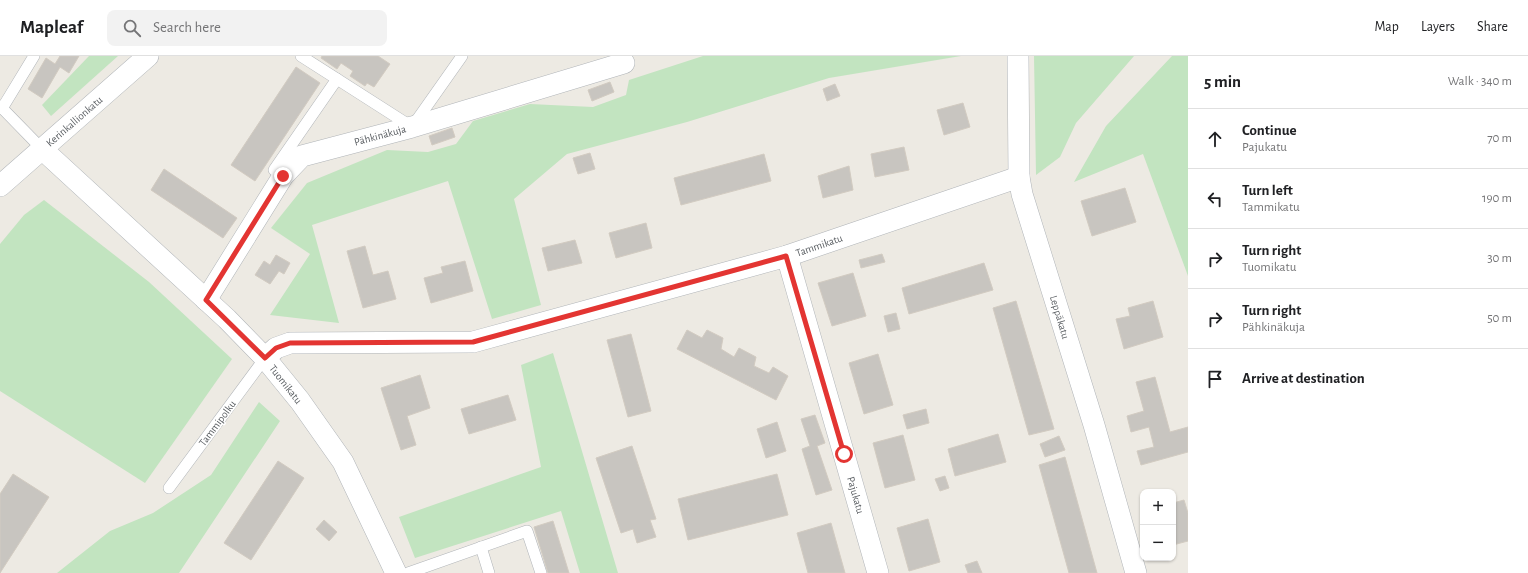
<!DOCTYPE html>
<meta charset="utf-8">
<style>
:root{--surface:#fff;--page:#f2f2f2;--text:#202124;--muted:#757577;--line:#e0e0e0}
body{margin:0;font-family:"Alegreya Sans",sans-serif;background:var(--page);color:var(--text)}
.controls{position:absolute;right:12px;bottom:12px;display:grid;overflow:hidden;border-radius:8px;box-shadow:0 1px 3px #0004}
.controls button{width:36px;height:36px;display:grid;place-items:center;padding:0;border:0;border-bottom:1px solid var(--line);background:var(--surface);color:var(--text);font:20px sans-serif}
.stop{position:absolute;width:12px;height:12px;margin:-9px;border:3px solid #e33532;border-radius:50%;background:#fff}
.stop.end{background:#e33532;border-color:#fff;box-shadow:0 1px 4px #0008}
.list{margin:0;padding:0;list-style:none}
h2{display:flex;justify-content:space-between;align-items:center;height:52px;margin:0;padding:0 16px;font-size:17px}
h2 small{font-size:13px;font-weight:400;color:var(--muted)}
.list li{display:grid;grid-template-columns:26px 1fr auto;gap:12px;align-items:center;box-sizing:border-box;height:60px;padding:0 16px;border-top:1px solid var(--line)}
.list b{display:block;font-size:15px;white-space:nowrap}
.list p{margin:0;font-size:13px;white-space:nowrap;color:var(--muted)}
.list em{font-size:13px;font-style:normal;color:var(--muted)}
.icon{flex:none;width:22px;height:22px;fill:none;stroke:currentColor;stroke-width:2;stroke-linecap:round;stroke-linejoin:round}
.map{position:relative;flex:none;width:1188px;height:517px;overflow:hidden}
header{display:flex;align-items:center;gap:24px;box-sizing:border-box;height:56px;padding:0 20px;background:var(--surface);border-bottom:1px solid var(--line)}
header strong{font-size:19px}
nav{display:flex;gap:22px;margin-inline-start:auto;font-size:14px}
.search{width:280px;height:36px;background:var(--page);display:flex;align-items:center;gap:10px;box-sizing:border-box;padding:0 14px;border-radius:8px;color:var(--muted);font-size:15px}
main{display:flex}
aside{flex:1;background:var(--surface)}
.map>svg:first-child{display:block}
.green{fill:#c2e4c0}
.building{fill:#c8c5c0;stroke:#d2cbc1}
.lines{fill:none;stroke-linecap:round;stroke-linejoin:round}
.service-casing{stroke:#b0b4b8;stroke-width:12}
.minor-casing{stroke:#b0b4b8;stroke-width:22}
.service{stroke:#fff;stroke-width:11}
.minor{stroke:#fff;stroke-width:21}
.route{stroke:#e33532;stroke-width:5}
.labels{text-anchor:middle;stroke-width:3;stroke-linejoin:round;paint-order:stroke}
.street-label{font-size:11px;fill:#5b5f63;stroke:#fff}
</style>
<header>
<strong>Mapleaf</strong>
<div class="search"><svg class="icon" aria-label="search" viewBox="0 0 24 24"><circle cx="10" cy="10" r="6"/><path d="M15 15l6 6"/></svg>Search here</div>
<nav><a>Map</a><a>Layers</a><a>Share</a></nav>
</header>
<main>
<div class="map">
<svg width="1188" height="517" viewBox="0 0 1188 517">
<rect width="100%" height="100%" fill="#edeae3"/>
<!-- green -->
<g class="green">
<path d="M89,0H118L51,60L42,49Z"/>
<path d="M703,0H961L829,22L687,66L567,98L514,143L541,249L492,263L448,125L312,169L339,267L270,259L310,198L271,172L307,127L387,94L428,96L456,88L473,65L530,48L593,51L626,39L629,24Z"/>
<path d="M1034,0H1134L1076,67L1060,101L1036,119Z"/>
<path d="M1172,0H1188V220L1143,98L1074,126L1106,70Z"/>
<path d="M44,144L149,226L232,303L145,427L0,335V188L24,159Z"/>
<path d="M553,297L618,517H580L561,455L415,502L399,461L541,411L521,309Z"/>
<path d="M259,346L280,365L179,517H57L110,475L153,457L211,419Z"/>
</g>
<!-- building -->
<g class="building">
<path d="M60,0H79L69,17L60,11L42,42L28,33L46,2L55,8Z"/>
<path d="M322,0H378L390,8L374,31L367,27L365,30L350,20L353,15L341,7L337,13L321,2Z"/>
<path d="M296,11L320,27L255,125L231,109Z"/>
<path d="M610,26L614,36L592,45L588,34Z"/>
<path d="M835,28L840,40L827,45L823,33Z"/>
<path d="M963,47L970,71L944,79L937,54Z"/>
<path d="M452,72L455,81L432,89L429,80Z"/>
<path d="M904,91L909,114L875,121L871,98Z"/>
<path d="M590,97L595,113L578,118L573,102Z"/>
<path d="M764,98L771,125L681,149L674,122Z"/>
<path d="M849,110L853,134L823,142L818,120Z"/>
<path d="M164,113L237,162L223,182L151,134Z"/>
<path d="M1125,132L1136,166L1092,180L1081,145Z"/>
<path d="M646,167L652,192L616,202L609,177Z"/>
<path d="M575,184L582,207L548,215L542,192Z"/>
<path d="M365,190L373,219L388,215L396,243L363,252L347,195Z"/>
<path d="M882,198L885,206L861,212L859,204Z"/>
<path d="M276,199L290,207L284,218L279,215L270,228L255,219L264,205L270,209Z"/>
<path d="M465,205L473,235L431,247L424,222L443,217L441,211Z"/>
<path d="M984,207L993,234L909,258L902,232Z"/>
<path d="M853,217L866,260L832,270L818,227Z"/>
<path d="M1016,245L1054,373L1029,379L993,252Z"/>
<path d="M1153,245L1163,281L1124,293L1116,263L1130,260L1128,252Z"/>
<path d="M896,257L900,273L888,276L884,260Z"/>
<path d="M687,274L702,282L707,274L723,282L721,293L734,301L739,292L756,301L754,310L769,317L773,311L788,320L776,344L677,293Z"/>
<path d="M631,278L651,355L628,361L607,284Z"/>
<path d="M878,298L893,349L864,358L849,307Z"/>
<path d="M420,319L430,352L407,360L416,389L401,394L381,332Z"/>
<path d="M1155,321L1170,376L1188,371V396L1141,409L1137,395L1154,391L1149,371L1131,376L1127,360L1144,355L1136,326Z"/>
<path d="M508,339L516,364L469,378L461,353Z"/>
<path d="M926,353L929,367L907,373L903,359Z"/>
<path d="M815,359L825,387L817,390L832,434L816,439L802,393L810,390L801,363Z"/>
<path d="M777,366L786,395L766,402L757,373Z"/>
<path d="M998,378L1006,406L955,420L948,393Z"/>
<path d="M903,379L915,424L885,432L873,387Z"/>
<path d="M1059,380L1065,394L1045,401L1040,388Z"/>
<path d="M632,390L656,463L650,464L656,481L637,487L633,473L621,477L596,402Z"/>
<path d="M1065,401L1097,517H1069L1039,409Z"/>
<path d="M278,405L304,422L251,504L224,487Z"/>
<path d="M13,418L49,441L0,517V438Z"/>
<path d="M777,418L788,459L688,484L678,443Z"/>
<path d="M945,420L949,432L940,435L935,423Z"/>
<path d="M1184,444L1188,457V485L1173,489V447Z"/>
<path d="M928,463L940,506L909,515L897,472Z"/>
<path d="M324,464L337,476L329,485L316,473Z"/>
<path d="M553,465L569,517H548L534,471Z"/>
<path d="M831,467L845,517H808L797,477Z"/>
<path d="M977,505L982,517H968L965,509Z"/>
</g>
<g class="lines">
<!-- service casing -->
<g class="service-casing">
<g id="service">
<path d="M301,0L412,71L462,0"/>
<path d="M0,50L42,93"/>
<path d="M3,51L34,0"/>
<path d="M283,120L274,114L337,23"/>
<path d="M169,432L265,302"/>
<path d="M481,491L489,517"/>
<path d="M408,517L527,475L541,517"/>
</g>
</g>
<!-- minor casing -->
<g class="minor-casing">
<g id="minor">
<path d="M1018,0L1019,121L1022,138L1094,369L1136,517"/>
<path d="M42,93L227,263L265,302L300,345L343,406L396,517"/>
<path d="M0,130L148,0"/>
<path d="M787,200L878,517"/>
<path d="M206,244L283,120L302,100L412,71L624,7"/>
<path d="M265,302L276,292L290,287L473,286L787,200L1019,121"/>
</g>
</g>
<!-- service -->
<use href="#service" class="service"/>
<!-- minor -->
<use href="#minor" class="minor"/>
</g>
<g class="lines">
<!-- route -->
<path class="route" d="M283,120L206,244L265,302L276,292L290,287L473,286L786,200L844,398"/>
</g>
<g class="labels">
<!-- street labels -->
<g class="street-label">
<text transform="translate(74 65) rotate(-41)" y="4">Kerinkallionkatu</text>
<text transform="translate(380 79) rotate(-15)" y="4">Pähkinäkuja</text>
<text transform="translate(819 189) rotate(-19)" y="4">Tammikatu</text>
<text transform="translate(1060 261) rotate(73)" y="4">Leppäkatu</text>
<text transform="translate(286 328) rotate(52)" y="4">Tuomikatu</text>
<text transform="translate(217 367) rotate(-53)" y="4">Tammipolku</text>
<text transform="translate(856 439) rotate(74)" y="4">Pajukatu</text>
</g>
</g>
</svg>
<div class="controls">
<button>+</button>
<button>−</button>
</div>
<div class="stop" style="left:844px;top:398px"></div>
<div class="stop end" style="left:283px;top:120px"></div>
</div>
<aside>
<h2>5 min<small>Walk · 340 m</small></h2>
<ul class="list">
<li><svg class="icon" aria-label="ahead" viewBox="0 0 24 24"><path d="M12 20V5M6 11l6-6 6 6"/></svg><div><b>Continue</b><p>Pajukatu</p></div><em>70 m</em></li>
<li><svg class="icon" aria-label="left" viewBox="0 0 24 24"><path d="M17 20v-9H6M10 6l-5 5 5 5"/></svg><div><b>Turn left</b><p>Tammikatu</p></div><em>190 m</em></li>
<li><svg class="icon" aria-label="right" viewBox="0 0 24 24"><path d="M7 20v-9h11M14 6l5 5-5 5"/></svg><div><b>Turn right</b><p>Tuomikatu</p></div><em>30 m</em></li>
<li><svg class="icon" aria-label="right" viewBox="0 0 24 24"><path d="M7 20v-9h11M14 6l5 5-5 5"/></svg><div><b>Turn right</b><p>Pähkinäkuja</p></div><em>50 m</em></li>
<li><svg class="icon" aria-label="arrive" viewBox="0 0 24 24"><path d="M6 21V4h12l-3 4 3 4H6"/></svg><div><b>Arrive at destination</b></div></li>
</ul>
</aside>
</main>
